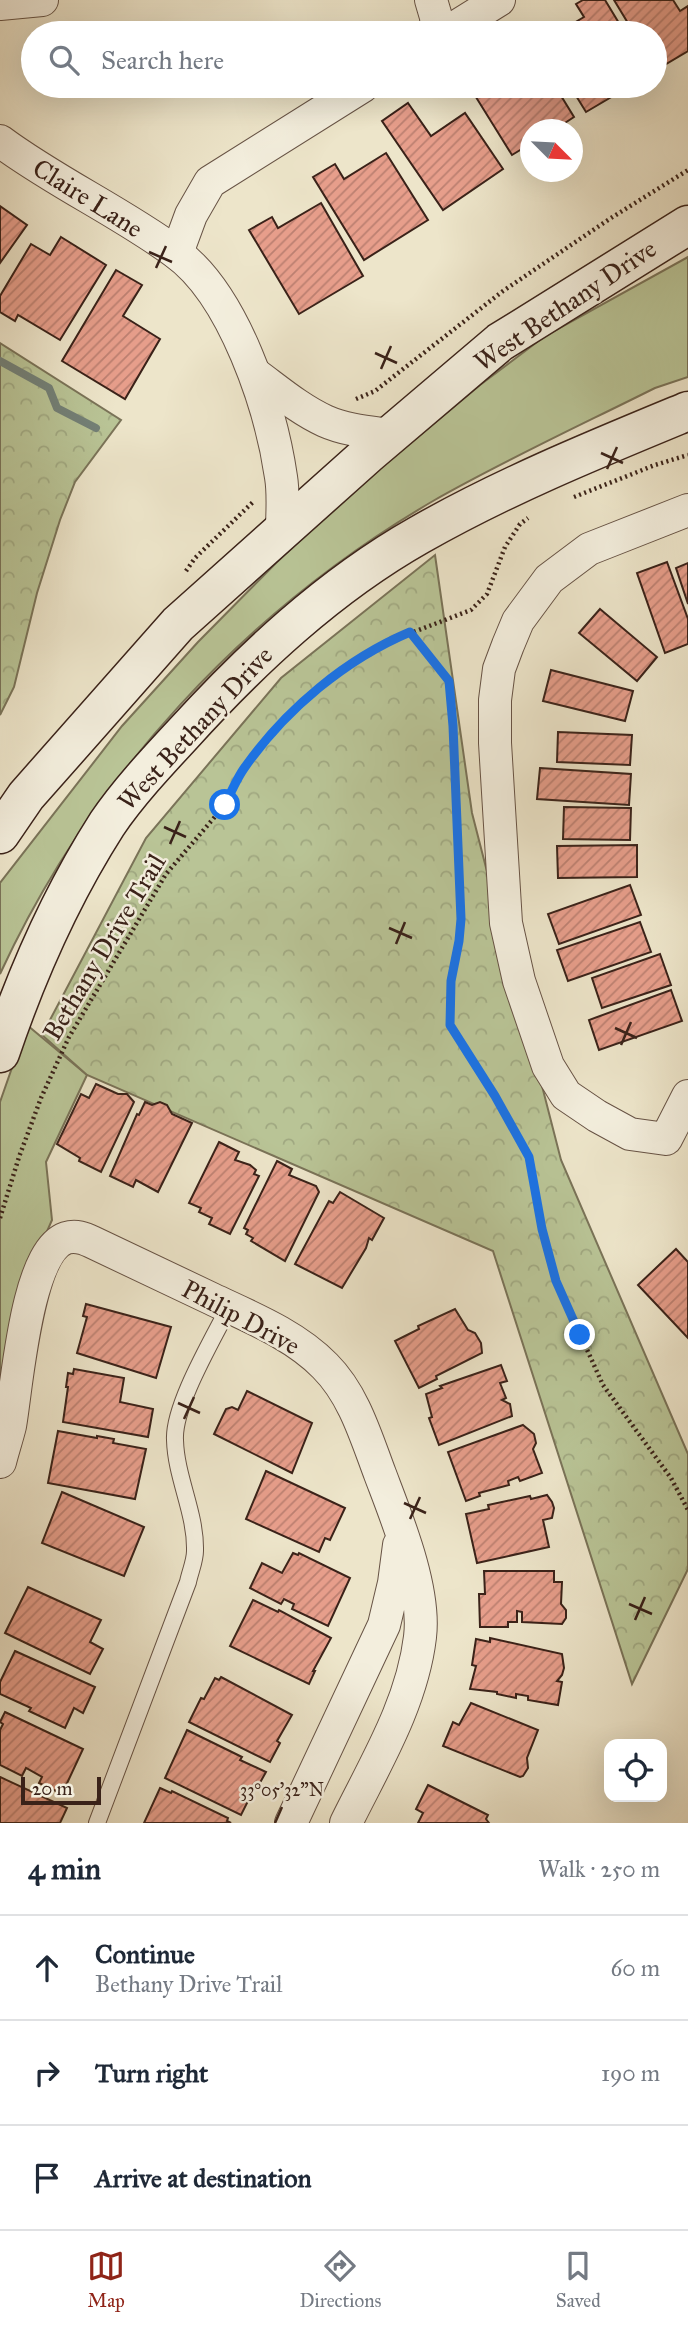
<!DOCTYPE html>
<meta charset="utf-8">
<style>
:root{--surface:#fff;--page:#f6f6f7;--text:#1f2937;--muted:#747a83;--line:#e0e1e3;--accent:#8f2418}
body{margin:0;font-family:"IM FELL Great Primer",serif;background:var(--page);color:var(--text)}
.controls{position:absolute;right:21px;bottom:21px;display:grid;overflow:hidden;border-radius:14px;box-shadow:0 7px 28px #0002}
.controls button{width:63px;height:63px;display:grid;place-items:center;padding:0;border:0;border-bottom:2px solid var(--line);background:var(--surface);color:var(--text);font:35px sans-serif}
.compass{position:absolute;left:520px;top:119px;width:63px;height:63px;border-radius:50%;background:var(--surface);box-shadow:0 7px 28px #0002;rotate:114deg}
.scale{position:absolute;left:21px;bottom:18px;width:80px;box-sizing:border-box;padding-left:7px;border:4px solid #3a2219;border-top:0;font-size:19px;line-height:24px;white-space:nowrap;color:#3a2219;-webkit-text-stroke:5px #f3eedd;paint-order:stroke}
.stop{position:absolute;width:21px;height:21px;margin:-16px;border:5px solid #1a73e8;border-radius:50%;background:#fff}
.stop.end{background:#1a73e8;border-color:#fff;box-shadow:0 2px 7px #0008}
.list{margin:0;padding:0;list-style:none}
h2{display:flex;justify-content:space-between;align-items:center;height:91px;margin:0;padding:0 28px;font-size:30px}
h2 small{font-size:23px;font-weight:400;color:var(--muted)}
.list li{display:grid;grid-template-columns:46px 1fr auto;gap:21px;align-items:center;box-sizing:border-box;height:105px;padding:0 28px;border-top:2px solid var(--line)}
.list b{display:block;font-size:26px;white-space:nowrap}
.list p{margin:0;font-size:23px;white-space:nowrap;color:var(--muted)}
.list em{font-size:23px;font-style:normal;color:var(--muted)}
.icon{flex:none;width:38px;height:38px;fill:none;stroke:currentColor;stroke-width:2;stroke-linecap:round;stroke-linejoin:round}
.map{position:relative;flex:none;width:688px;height:1823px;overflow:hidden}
.search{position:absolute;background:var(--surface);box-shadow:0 7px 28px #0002;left:21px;right:21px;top:21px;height:77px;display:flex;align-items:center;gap:18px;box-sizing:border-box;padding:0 24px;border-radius:38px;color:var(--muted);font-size:26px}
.sheet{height:406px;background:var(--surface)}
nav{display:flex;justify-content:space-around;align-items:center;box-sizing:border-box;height:98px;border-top:2px solid var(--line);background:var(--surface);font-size:19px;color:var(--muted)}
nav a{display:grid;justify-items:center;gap:4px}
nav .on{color:var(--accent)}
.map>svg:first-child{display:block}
.green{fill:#b9c496;stroke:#7a7358;stroke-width:2}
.forest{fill:url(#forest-crowns);stroke:#7a7358;stroke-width:2}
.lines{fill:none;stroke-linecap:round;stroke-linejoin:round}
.stream{stroke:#738077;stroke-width:8}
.building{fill:url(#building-hatch);stroke:#3a2219;stroke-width:2}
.service-casing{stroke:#675345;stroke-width:18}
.minor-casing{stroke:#675345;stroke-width:34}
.secondary-casing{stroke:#3a2219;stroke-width:41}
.path{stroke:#3a2219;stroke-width:4.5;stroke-dasharray:2 3.5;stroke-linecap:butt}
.service{stroke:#f3eedd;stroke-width:16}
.minor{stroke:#f3eedd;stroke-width:32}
.secondary{stroke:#f3eedd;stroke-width:38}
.route{stroke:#1a73e8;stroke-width:9}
.ticks{fill:none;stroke:#3a2219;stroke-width:2.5}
.labels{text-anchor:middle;stroke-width:5;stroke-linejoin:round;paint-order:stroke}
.street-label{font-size:26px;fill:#3a2219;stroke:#f3eedd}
.ticks-label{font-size:18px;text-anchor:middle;fill:#3a2219;stroke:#f3eedd;stroke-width:5;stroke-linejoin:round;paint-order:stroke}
</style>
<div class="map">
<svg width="688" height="1823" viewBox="0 0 688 1823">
<defs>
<pattern id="forest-crowns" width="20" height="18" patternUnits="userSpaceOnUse" patternTransform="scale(1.75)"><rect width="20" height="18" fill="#b9c496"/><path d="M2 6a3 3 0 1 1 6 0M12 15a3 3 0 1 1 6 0" fill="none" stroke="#a0a881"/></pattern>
<pattern id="building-hatch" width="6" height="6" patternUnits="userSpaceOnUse" patternTransform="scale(1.75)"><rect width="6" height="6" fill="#e79e8b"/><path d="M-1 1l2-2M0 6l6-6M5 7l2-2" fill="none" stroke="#bc8071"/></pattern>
</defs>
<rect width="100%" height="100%" fill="#ede5ca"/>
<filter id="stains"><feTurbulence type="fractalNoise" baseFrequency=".00286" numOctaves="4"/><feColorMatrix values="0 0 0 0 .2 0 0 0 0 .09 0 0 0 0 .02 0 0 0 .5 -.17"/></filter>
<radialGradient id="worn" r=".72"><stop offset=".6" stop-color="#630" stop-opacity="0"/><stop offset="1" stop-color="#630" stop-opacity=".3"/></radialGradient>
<!-- green -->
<g class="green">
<path d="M688,257V377L655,388C581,425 505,460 433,501C245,611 91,777 0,974V883L122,726L198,642L277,562L347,496L480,385L545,336Z"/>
<path d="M27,1025L87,1075L46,1162L52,1220L20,1293L0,1403V1102Z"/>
</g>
<!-- forest -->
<g class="forest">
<path d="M0,343L121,420L75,482L60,520L37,593L14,687L0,715Z"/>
<path d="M435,555L472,813L561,1160L688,1454V1569L632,1684L493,1251L87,1075L42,1035L146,838L281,678Z"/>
</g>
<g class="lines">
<!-- stream -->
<path class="stream" d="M0,361L49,388L57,408L96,428"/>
</g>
<!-- building -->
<g class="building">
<path d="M583,0H605L625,33H557L584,17L576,4Z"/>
<path d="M614,0H673L680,11L688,6V51L656,70L655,33H634Z"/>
<path d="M489,86H555L574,117L554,130H530V144L512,155L474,94Z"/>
<path d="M570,86H630L586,112Z"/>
<path d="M408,103L431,136L465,113L503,169L443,210L382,121Z"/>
<path d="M386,153L428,220L364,260L313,177L335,164L344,179Z"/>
<path d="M321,203L363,276L299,314L249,230L272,217L278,228Z"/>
<path d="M0,206L27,225L0,263Z"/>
<path d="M61,237L106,265L60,340L18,315L15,321L0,312V296L31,244L50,255Z"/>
<path d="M116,270L142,285L123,316L160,339L125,399L62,361Z"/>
<path d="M667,562L688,619V644L665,653L637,573Z"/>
<path d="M688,563V604L676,568Z"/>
<path d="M600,609L657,657L637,681L579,633Z"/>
<path d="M551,670L633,691L625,721L543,701Z"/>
<path d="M558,732L632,735L630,765L557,762Z"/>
<path d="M540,768L631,774L629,805L537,799Z"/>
<path d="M564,807L631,808L630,840L563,839Z"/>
<path d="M637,845V877L558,878L557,846Z"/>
<path d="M630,885L641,915L559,944L548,914Z"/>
<path d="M640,922L651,952L568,981L557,950Z"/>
<path d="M660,954L671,985L602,1008L592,978Z"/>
<path d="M671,990L682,1021L599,1050L589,1020Z"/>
<path d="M96,1084L118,1094H127L134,1102L101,1172L79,1161L80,1158L57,1144L81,1094L89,1098Z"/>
<path d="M145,1102L152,1105L160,1102L167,1105L172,1114L192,1123L158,1192L136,1180L133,1187L110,1176L137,1114L139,1115Z"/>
<path d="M219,1142L239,1152L235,1160L250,1165L256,1170L254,1174L259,1176L230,1234L209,1224L212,1218L199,1212L201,1208L189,1203Z"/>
<path d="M277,1161L292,1169L289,1175L316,1186L319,1192L285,1261L251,1241L253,1238L246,1234L248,1230L244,1228Z"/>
<path d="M340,1192L384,1218L372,1240L369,1238L366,1248L342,1288L295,1264L329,1201L333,1203Z"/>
<path d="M676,1249L688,1262V1338L638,1285Z"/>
<path d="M86,1304L171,1327L156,1378L77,1353L87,1317L83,1316Z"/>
<path d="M455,1309L468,1330L475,1333L481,1343L482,1353L436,1376L437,1379L419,1388L395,1341L419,1329L418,1326Z"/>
<path d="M501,1365L507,1381L500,1383L506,1398L502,1400L510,1404L512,1416L439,1445L429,1418L432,1417L426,1394L442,1388L440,1386Z"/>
<path d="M74,1369L124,1378L120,1402L153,1409L148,1437L63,1422L68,1387H66L68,1373L73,1374Z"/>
<path d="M247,1391L312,1423L292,1473L214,1434L226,1409L232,1407L238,1410Z"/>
<path d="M523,1425L534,1434L536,1443L533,1449L542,1473L520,1481L518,1477L508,1481L509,1485L479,1493L480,1496L466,1501L448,1452Z"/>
<path d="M58,1431L97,1438V1436L114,1439L113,1443L146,1449L135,1499L48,1483Z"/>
<path d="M266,1471L345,1508L330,1540L325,1538L319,1552L246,1519Z"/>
<path d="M62,1492L144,1527L124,1576L42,1543Z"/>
<path d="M530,1496L531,1499L547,1495L552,1502L554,1508L552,1518L543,1520L549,1547L477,1563L466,1514L489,1509L488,1505Z"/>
<path d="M293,1553L298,1555L299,1553L350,1578L328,1626L292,1609L294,1604L284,1599L281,1604L250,1588L262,1563L282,1573Z"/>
<path d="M484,1571H554V1582H562L561,1604L566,1610V1618L562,1624L522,1622V1612L517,1611V1622H508V1627H480L479,1594H485Z"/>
<path d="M28,1587L101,1620L90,1642L103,1649L90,1674L5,1633Z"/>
<path d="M253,1600L278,1612L279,1610L331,1638L313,1671H315L309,1684L230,1646Z"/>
<path d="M490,1638L562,1654L564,1668L562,1675L557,1681L562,1682L558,1705L528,1700V1696L516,1694V1698L497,1694V1692L470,1689L476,1666L472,1665L476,1639L490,1642Z"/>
<path d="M15,1651L95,1687L83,1713L74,1708L65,1728L29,1711L31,1708L0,1694V1682Z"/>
<path d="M221,1677L292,1715L277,1741L280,1743L270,1762L189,1722L201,1698L204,1699L215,1678L219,1680Z"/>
<path d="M471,1703L538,1730L527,1758L528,1768L523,1776L520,1777L443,1746L453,1722L459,1725Z"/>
<path d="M5,1712L83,1749L62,1794L39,1783L42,1777L26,1768L22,1776L0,1765V1730L3,1724L0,1722Z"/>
<path d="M187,1730L242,1757L240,1760L266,1772L257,1788L255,1787L241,1815L165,1778Z"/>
<path d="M0,1777L67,1808L60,1823H0Z"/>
<path d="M428,1785L488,1815L486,1819L489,1823H418L423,1813L416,1809Z"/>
<path d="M160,1788L171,1793L172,1791L228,1818L227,1821L231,1823H144Z"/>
</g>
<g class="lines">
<!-- service casing -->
<g class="service-casing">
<path id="service" d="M97,1823L188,1582C190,1572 195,1561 195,1551C196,1513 176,1478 175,1440C173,1406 213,1339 229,1307"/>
</g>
<!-- minor casing -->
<g class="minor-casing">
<g id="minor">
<path d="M431,0L436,17L437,33"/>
<path d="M0,4L42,0"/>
<path d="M446,33L499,0"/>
<path d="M0,141C55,182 119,211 175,252C234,294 271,408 281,477C284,495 282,513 282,530"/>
<path d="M177,253L191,215L210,182L363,86"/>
<path d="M255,374C277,390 299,409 325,421C345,430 368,432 390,435"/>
<path d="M688,510L589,549L549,579L518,621L508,645L499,669L495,700V743L506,923L519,981L548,1066L566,1095L597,1116L630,1134L666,1139L688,1096"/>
<path d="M0,1462C3,1450 7,1438 10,1426C17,1387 26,1252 66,1238C76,1235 84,1238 92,1242C132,1261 172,1280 212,1299C250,1317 295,1335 325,1366C354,1395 366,1437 380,1474C397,1519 426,1589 420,1637C412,1704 375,1764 346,1823"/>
<path d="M291,1823L384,1625L394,1583L399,1545"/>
</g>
</g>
<!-- secondary casing -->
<g class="secondary-casing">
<g id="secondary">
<path d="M0,834L26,796L178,624L367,455L500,342L688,225"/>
<path d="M0,1053C27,973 61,896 107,824C128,793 156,763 182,735C251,659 329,586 419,535C505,486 596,449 688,411"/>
</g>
</g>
<!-- path -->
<g class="path">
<path d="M356,399L375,391L503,291L611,218L688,170"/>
<path d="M574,497L655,465L688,455"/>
<path d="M186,571L195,558L253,502"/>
<path d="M410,632L449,681L453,726L461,919L459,941L451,981L450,1025L495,1096L529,1157L542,1229L556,1281L603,1385L671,1478L688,1510"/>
<path d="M0,1218L19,1157L41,1098L69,1037L166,874L225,805L245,767L288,717L336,674L377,646L471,610L487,594L505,547L520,524L528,518"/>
</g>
<!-- service -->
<use href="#service" class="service"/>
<!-- minor -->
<use href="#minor" class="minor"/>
<!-- secondary -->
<use href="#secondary" class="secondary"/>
</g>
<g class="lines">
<!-- route -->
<path class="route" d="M225,805C231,792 237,778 245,767C286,709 346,659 410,632L449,681L453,726L461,919L459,941L451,981L450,1025L495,1096L529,1157L542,1229L556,1281L580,1335"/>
</g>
<!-- ticks -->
<path class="ticks" d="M149,252L172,262M156,268L166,246M375,353L397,363M381,369L391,346M601,453L623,463M607,469L617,447M164,827L186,837M170,844L180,821M389,928L412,938M396,944L405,922M615,1028L637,1038M621,1045L631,1022M178,1403L200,1413M184,1419L194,1397M404,1503L426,1513M410,1519L420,1497M629,1604L652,1614M635,1620L645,1597M275,1823L282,1807"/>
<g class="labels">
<!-- street labels -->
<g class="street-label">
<text transform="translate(88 198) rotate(32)" y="9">Claire Lane</text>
<text transform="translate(565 305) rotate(-34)" y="9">West Bethany Drive</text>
<text transform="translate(195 728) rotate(-47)" y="9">West Bethany Drive</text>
<text transform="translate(104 947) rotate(-59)" y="9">Bethany Drive Trail</text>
<text transform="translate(241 1317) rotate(28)" y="9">Philip Drive</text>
</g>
</g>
<g class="ticks-label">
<text x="282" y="1796">33°05'32"N</text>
</g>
<rect width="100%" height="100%" filter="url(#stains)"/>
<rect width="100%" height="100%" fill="url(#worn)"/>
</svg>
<div class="controls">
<button><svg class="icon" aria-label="locate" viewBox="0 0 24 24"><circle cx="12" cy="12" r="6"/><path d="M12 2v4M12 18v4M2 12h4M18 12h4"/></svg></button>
</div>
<svg class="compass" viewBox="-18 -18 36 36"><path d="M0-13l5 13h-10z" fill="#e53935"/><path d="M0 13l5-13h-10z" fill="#747a83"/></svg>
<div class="scale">20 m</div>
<div class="stop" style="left:225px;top:805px"></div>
<div class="stop end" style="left:580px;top:1335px"></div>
<div class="search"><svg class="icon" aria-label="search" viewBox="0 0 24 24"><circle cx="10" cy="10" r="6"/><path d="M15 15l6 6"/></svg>Search here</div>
</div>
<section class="sheet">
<h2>4 min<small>Walk · 250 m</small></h2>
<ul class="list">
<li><svg class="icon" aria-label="ahead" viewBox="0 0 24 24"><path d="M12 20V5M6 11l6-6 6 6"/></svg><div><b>Continue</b><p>Bethany Drive Trail</p></div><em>60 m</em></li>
<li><svg class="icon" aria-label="right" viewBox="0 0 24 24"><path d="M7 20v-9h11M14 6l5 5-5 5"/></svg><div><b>Turn right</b></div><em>190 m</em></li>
<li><svg class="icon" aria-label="arrive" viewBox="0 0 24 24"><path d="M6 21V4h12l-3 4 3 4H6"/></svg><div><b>Arrive at destination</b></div></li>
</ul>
</section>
<nav>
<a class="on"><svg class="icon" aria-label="map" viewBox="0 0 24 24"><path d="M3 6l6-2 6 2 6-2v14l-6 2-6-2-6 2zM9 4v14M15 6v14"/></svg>Map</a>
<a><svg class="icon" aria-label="directions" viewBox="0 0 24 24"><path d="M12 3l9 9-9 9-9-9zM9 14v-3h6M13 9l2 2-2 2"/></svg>Directions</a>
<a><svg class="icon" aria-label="saved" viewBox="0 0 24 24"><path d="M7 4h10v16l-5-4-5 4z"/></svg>Saved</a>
</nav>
